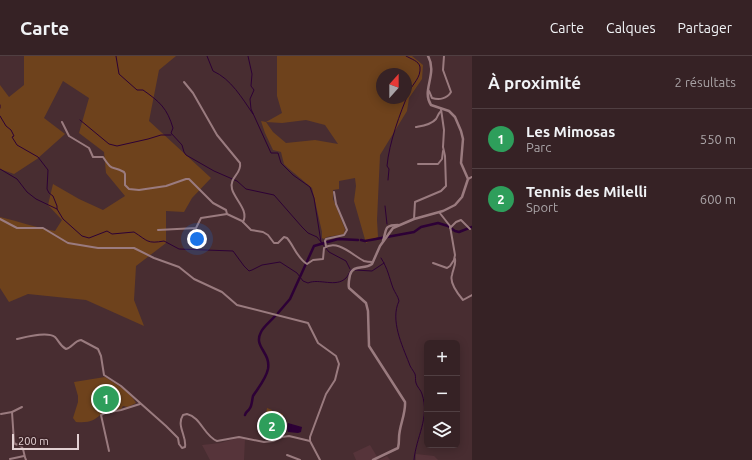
<!DOCTYPE html>
<html lang="fr">
<meta charset="utf-8">
<style>
:root{--surface:#362225;--page:#412f32;--text:#f1f3f6;--muted:#aaa4a7;--line:#503f42;--accent:#7cbef9}
body{margin:0;font-family:Ubuntu,sans-serif;background:var(--page);color:var(--text)}
.controls{position:absolute;right:12px;bottom:12px;display:grid;overflow:hidden;border-radius:6px;box-shadow:0 2px 10px #0003}
.controls button{width:36px;height:36px;display:grid;place-items:center;padding:0;border:0;border-bottom:1px solid var(--line);background:var(--surface);color:var(--text);font:20px sans-serif}
.compass{position:absolute;left:376px;top:12px;width:36px;height:36px;border-radius:50%;background:var(--surface);box-shadow:0 2px 10px #0003;rotate:21deg}
.scale{position:absolute;left:12px;bottom:10px;width:67px;box-sizing:border-box;padding-left:4px;border:2px solid #e3d1d3;border-top:0;font-size:11px;line-height:14px;white-space:nowrap;color:#e3d1d3;-webkit-text-stroke:3px #3d2327;paint-order:stroke}
.you{position:absolute;left:197px;top:183px;width:14px;height:14px;margin:-10px;border:3px solid #fff;border-radius:50%;background:#1a73e8;box-shadow:0 0 0 6px #1a73e833}
.badge{display:grid;place-items:center;width:26px;height:26px;border-radius:50%;background:var(--accent);color:#fff;font-size:13px;font-weight:700}
.pin{position:absolute;translate:-50% -50%;border:2px solid #fff;box-shadow:0 1px 4px #0006}
.list{margin:0;padding:0;list-style:none}
h2{display:flex;justify-content:space-between;align-items:center;height:52px;margin:0;padding:0 16px;font-size:17px}
h2 small{font-size:13px;font-weight:400;color:var(--muted)}
.list li{display:grid;grid-template-columns:26px 1fr auto;gap:12px;align-items:center;box-sizing:border-box;height:60px;padding:0 16px;border-top:1px solid var(--line)}
.list b{display:block;font-size:15px;white-space:nowrap}
.list p{margin:0;font-size:13px;white-space:nowrap;color:var(--muted)}
.list em{font-size:13px;font-style:normal;color:var(--muted)}
.icon{flex:none;width:22px;height:22px;fill:none;stroke:currentColor;stroke-width:2;stroke-linecap:round;stroke-linejoin:round}
.map{position:relative;flex:none;width:472px;height:404px;overflow:hidden}
header{display:flex;align-items:center;gap:24px;box-sizing:border-box;height:56px;padding:0 20px;background:var(--surface);border-bottom:1px solid var(--line)}
header strong{font-size:19px}
nav{display:flex;gap:22px;margin-inline-start:auto;font-size:14px}
main{display:flex}
aside{flex:1;background:var(--surface)}
.map>svg:first-child{display:block}
.built{fill:#56343a}
.green{fill:#6e421c;fill-rule:evenodd}
.water{fill:#2d0136}
.lines{fill:none;stroke-linecap:round;stroke-linejoin:round}
.stream{stroke:#2d0136;stroke-width:1}
.canal{stroke:#2d0136;stroke-width:2.5}
.minor{stroke:#9a7b7f;stroke-width:2}
.tertiary{stroke:#9a7b7f;stroke-width:2.5}
</style>
<header>
<strong>Carte</strong>
<nav><a>Carte</a><a>Calques</a><a>Partager</a></nav>
</header>
<main>
<div class="map">
<svg width="472" height="404" viewBox="0 0 472 404">
<rect width="100%" height="100%" fill="#482d31"/>
<!-- built -->
<g class="built">
<path d="M238,382L245,383L244,404H210L202,389L220,387Z"/>
<path d="M370,389L379,404L387,400L390,404H356L353,397Z"/>
<path d="M416,398L434,400L438,404H416Z"/>
</g>
<!-- green -->
<g class="green">
<path d="M24,0H176L159,14L149,65L211,122L192,142L184,156L166,155V187L136,210L134,244L144,270L86,244L28,238L9,246L0,232V161C18,165 37,172 55,175L62,164L48,149L53,128L79,143L103,154L125,140L106,117L104,96L79,77L89,42L63,25L44,62L65,78L37,103L14,118L0,113V29L9,41L24,29Z"/>
<path d="M277,0H412L423,9L422,23L409,42L407,55L380,99L377,164L378,181L366,187L354,145L356,130L355,122L339,125V133L333,134V143L345,173L344,178L327,181L324,183L322,182V176L312,132L288,112L284,108L281,96L273,94L265,77L261,65L266,66L282,57L277,40ZM382,18H406V42H382ZM306,64L325,69L338,88L315,84L286,87L273,76L266,66L282,67Z"/>
<path d="M105,321C116,328 130,336 136,347L128,351L123,350L121,353L103,356C95,365 89,367 76,366L73,362L78,346V340L74,326Z"/>
<path d="M267,352L272,354L269,365L267,364L269,366L264,376L260,374L265,364Z"/>
<path d="M274,355L279,356L278,360L279,357L283,358L280,369L275,368L272,377L268,375Z"/>
</g>
<!-- water -->
<path class="water" d="M288,367L302,371L301,376L298,377L288,376L287,373Z"/>
<g class="lines">
<!-- stream -->
<g class="stream">
<path d="M116,0L119,18L137,34H143C160,46 167,52 173,72L171,77L182,89L184,96L186,99L214,115L237,125L246,133L274,139L302,171L308,177L317,181L329,196L346,205L350,213"/>
<path d="M207,0L213,15C231,23 242,42 253,58"/>
<path d="M248,0L252,18L251,30L254,34L250,43L251,53L271,97H278L281,107L293,119L310,131L314,142L321,186"/>
<path d="M0,49V52"/>
<path d="M0,60L6,70L11,74L14,80L12,81L17,89L38,101L48,114L47,133L49,137L53,140L57,150V153L63,163L82,180L89,182L107,175L112,178L134,176C148,185 147,188 164,185L179,193L233,195L244,210L249,215L252,214L262,209L280,206L297,217L303,225L308,227C319,222 336,232 346,222C348,220 349,217 351,214H352"/>
<path d="M80,64L109,88L117,90L148,83L161,79H171"/>
<path d="M0,113L17,123L27,136L36,143L57,153"/>
<path d="M388,124L389,113L387,110C389,87 400,57 409,36C413,27 421,22 420,11C419,5 411,3 406,0"/>
<path d="M385,150L387,168"/>
<path d="M381,202C388,213 389,221 393,232C395,237 398,240 399,245C390,264 402,289 409,307C410,311 413,314 415,318C416,321 415,324 416,327C417,331 421,334 422,338C430,362 416,381 414,404"/>
<path d="M355,214L372,215L384,207"/>
</g>
<!-- canal -->
<g class="canal">
<path d="M361,184L365,185L414,176L421,171L438,167L448,170L455,175L459,176L472,171"/>
<path d="M278,257L290,243L314,190L338,183L358,184"/>
<path d="M245,359C246,355 248,356 250,352C252,349 252,344 253,340C258,332 266,323 268,313C271,296 253,291 261,276C264,270 271,265 275,260"/>
</g>
<!-- minor -->
<g class="minor">
<path d="M184,26L193,37L217,79L240,107C242,118 229,121 232,133C235,144 249,154 243,166"/>
<path d="M428,35H429L432,42C439,44 447,43 451,36L443,14L444,0"/>
<path d="M62,66L69,80L89,92L93,101H103C113,116 110,109 124,116L125,118V129L129,133L139,134L166,130L186,123H189L213,147L226,154L227,158L242,165L251,174L263,176L268,179L274,187H278L284,181L287,182C294,190 297,202 307,208L313,204L323,203L324,192C338,183 352,199 364,205C367,206 370,206 373,206"/>
<path d="M416,71C422,70 431,69 436,63C438,60 438,58 441,55"/>
<path d="M418,108H438L442,103L443,95"/>
<path d="M468,123L472,121"/>
<path d="M0,163L17,172H43L68,187L98,192H134L154,202L179,211L194,223L222,236L237,249L308,267L318,287L336,300L339,308L335,324L326,338L310,381V385L320,404"/>
<path d="M414,163L415,146L441,135L446,130L445,100L443,91L444,74L441,53"/>
<path d="M450,172L456,166L461,164L470,173"/>
<path d="M158,174L196,172L201,162L227,158"/>
<path d="M326,190L325,185L326,183L344,179L347,174L336,148L334,136"/>
<path d="M455,203C456,209 453,213 452,219C449,227 458,238 463,244L472,239"/>
<path d="M433,207L447,212L450,210L454,204L455,199L450,170L439,156"/>
<path d="M17,283C26,281 47,275 55,281C59,285 60,290 66,293C72,292 74,285 81,284L98,293L101,300L104,319L121,330L166,370L178,382L179,388L182,392L185,391C187,380 176,370 183,359L187,358C201,361 204,380 217,385L239,381L264,386L273,385L282,381L289,380L310,385"/>
<path d="M12,356L22,351"/>
<path d="M1,358L12,356L14,386L15,388C26,390 22,395 26,404"/>
<path d="M109,395L101,359L105,357L121,354L140,348"/>
<path d="M287,399L300,404"/>
<path d="M10,403L24,400"/>
</g>
<!-- tertiary -->
<g class="tertiary">
<path d="M383,185C387,174 383,169 398,169"/>
<path d="M373,404L398,392C399,388 399,386 399,382C399,370 406,358 405,346L369,290L368,255L366,247L349,232C348,228 349,224 350,219C353,208 364,214 372,208L380,190L393,172L414,163L443,155L455,149L462,141L468,123L461,107L463,83L461,75L455,61L449,55L431,49C421,34 438,18 428,0"/>
</g>
</g>
</svg>
<div class="controls">
<button>+</button>
<button>−</button>
<button><svg class="icon" aria-label="layers" viewBox="0 0 24 24"><path d="M12 4l9 5-9 5-9-5zM3 14l9 5 9-5"/></svg></button>
</div>
<svg class="compass" viewBox="-18 -18 36 36"><path d="M0-13l5 13h-10z" fill="#e53935"/><path d="M0 13l5-13h-10z" fill="#aaa4a7"/></svg>
<div class="scale">200 m</div>
<div class="you"></div>
<div class="pin badge" style="left:106px;top:343px;background:#2e9e5b">1</div>
<div class="pin badge" style="left:272px;top:370px;background:#2e9e5b">2</div>
</div>
<aside>
<h2>À proximité<small>2 résultats</small></h2>
<ul class="list">
<li><span class="badge" style="background:#2e9e5b">1</span><div><b>Les Mimosas</b><p>Parc</p></div><em>550 m</em></li>
<li><span class="badge" style="background:#2e9e5b">2</span><div><b>Tennis des Milelli</b><p>Sport</p></div><em>600 m</em></li>
</ul>
</aside>
</main>
